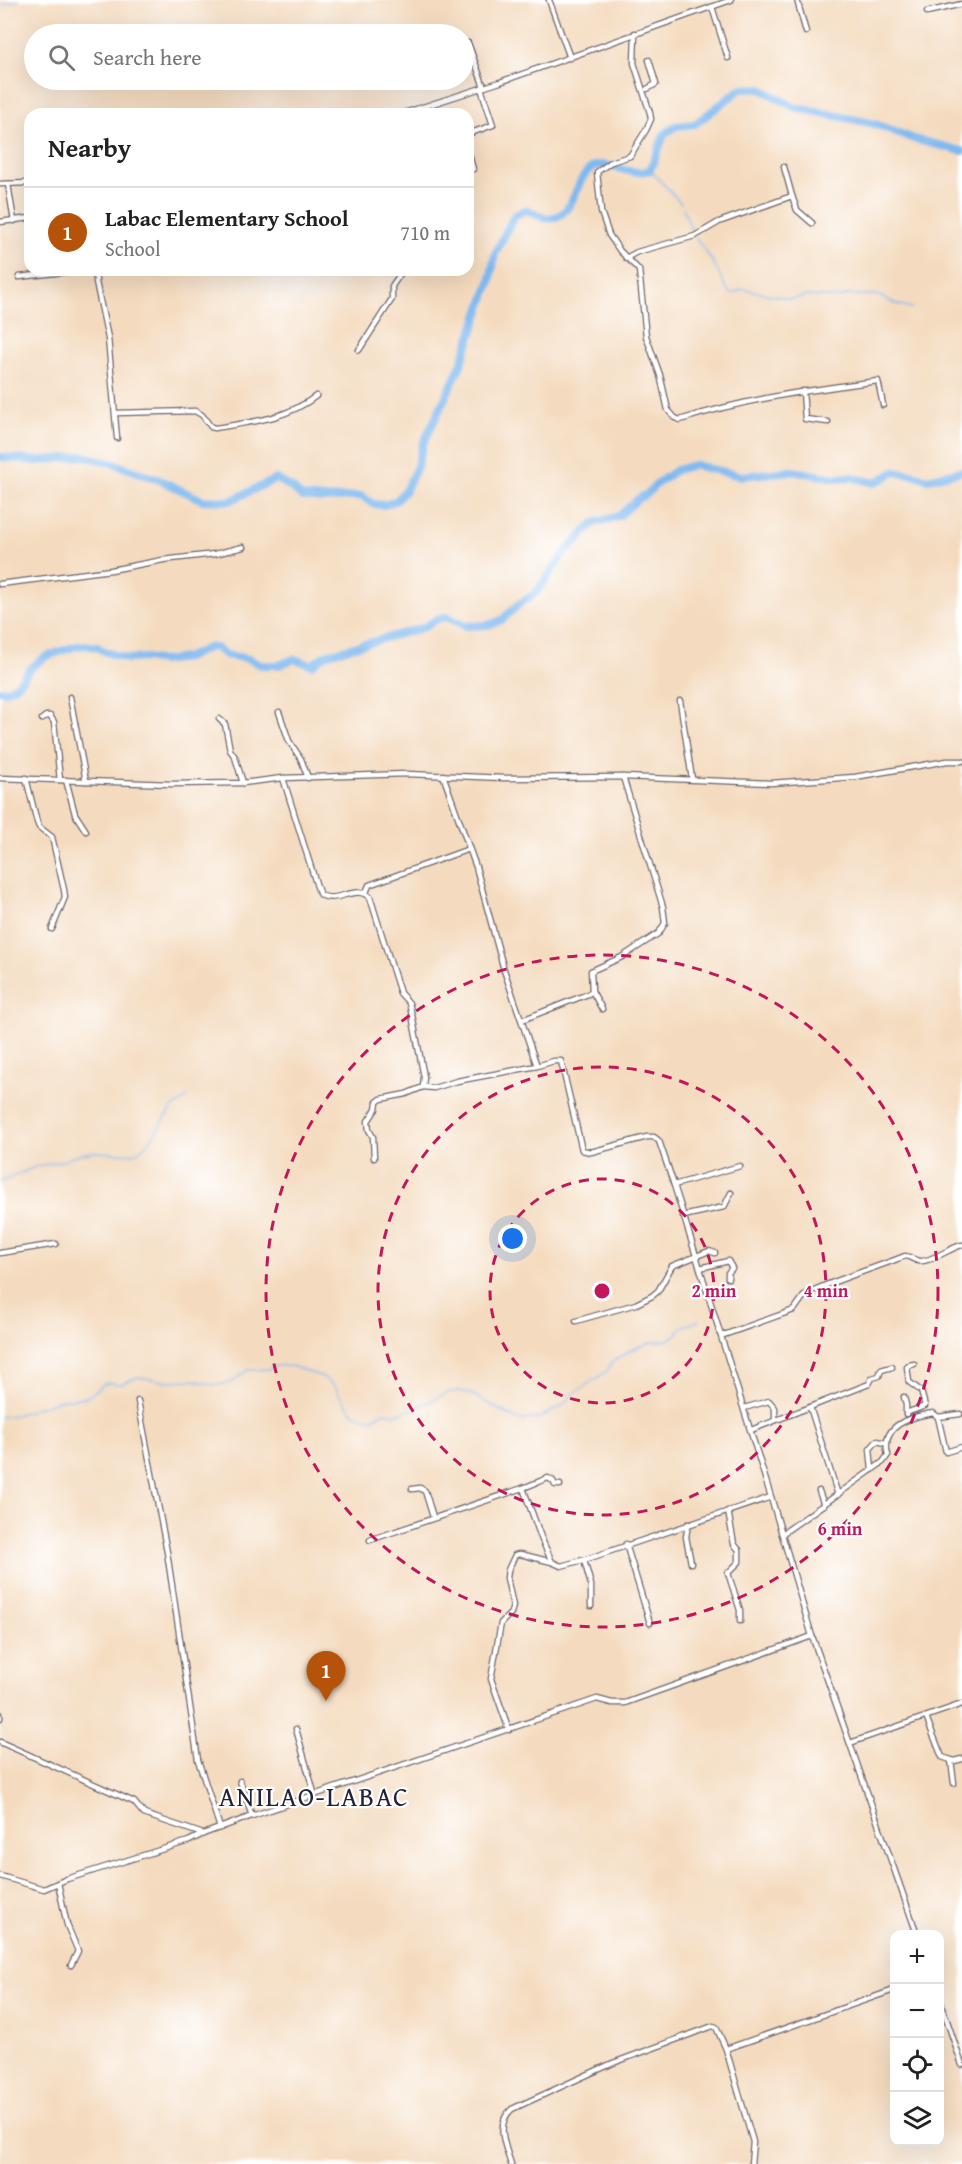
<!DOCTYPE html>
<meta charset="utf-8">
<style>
:root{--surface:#fff;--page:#f2f2f2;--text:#222;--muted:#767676;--line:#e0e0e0;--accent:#b45309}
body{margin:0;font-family:"Gentium Book Plus",serif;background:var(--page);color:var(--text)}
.controls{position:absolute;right:18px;bottom:18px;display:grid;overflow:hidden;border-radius:12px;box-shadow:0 6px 24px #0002}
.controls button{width:54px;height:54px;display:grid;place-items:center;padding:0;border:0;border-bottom:2px solid var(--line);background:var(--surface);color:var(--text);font:30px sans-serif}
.you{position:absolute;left:513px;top:1239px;width:21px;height:21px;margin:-15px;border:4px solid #fff;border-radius:50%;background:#1a73e8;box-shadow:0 0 0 9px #1a73e833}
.badge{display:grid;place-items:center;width:39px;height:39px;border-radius:50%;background:var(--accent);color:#fff;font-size:20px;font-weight:700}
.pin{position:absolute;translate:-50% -50px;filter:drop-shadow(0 2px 3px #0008)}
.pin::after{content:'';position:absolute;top:32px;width:21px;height:18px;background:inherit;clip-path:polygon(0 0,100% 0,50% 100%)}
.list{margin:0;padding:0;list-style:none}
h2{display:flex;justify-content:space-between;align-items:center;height:78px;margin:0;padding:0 24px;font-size:26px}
h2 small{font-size:20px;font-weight:400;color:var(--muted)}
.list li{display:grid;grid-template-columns:39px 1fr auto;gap:18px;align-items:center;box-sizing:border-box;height:90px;padding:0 24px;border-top:2px solid var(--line)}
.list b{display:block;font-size:22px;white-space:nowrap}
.list p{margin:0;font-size:20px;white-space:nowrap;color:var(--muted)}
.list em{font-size:20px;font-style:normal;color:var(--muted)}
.icon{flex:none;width:33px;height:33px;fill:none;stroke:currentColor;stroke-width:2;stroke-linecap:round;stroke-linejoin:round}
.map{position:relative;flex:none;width:962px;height:2164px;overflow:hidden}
.search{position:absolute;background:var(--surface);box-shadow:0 6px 24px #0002;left:24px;top:24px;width:450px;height:66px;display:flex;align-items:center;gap:15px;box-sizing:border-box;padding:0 21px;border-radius:33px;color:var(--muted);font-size:22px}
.panel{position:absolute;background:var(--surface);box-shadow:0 6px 24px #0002;left:24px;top:108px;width:450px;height:168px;border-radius:18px}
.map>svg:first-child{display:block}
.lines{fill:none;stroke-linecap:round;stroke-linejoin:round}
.stream{stroke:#7fb9f0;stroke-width:1.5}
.river{stroke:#7fb9f0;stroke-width:8}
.minor-casing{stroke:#6c6369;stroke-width:7}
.minor{stroke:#fff;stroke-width:4.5}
.ring{fill:none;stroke:#c2185b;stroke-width:3;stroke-dasharray:10 8}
.labels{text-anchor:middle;stroke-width:4.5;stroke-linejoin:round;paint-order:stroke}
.quarter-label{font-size:27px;letter-spacing:1.5px;fill:#22223b;stroke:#fff}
.centre{fill:#c2185b;stroke:#fff;stroke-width:3}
.ring-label{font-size:18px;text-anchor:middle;font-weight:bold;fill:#c2185b;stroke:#fff;stroke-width:4.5;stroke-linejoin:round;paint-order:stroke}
</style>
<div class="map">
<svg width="962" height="2164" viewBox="0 0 962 2164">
<rect width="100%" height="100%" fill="#fff"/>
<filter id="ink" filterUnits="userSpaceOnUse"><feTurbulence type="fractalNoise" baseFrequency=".0167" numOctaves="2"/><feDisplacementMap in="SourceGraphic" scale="12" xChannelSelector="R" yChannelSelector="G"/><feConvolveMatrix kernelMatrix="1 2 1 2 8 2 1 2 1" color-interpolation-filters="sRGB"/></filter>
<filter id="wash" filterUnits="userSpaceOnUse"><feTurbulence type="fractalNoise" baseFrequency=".008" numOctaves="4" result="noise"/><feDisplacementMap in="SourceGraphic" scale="24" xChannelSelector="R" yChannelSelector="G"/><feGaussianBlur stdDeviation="1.35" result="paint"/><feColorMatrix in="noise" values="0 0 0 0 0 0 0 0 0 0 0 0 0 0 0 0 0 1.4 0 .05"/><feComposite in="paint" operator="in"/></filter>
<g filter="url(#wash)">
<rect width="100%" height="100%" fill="#f4dbbf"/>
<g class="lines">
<!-- stream -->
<g class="stream">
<path d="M0,6L18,0"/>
<path d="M650,170L681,203"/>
<path d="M683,208L693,234"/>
<path d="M696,238L713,262L728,291L732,294L743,289L791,299L808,296L839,298L848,295H877L896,304L912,308"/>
<path d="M0,1182L35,1167L66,1160L79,1154L96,1152L133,1154C150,1147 159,1125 170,1111C174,1105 183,1102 188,1097"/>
<path d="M0,1417L16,1415L60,1400L87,1397L104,1384L109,1383L121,1384L138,1377L165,1381L194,1380L216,1385L231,1383L248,1370L269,1369L276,1366H291L323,1377L335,1387L343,1401L354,1413L364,1418H373L383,1412L394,1414L409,1411L449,1392L461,1391L473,1395L516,1419L524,1420L539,1418L562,1406L573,1394L606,1372L612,1362L631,1350L649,1343L668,1340L675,1336L682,1327L700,1320"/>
</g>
<!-- river -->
<g class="river">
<path d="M0,457L38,461L84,456L115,464L160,480L202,500L230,501L276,479L292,488L302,497L324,499L362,496L373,504L385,505L397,500L406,489L417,467L423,444L460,367L490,282L495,254L514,216L525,210C532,212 540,217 547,218C578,219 572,176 595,166C608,161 630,177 650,170L664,135L676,126L695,124L742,88L761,89L794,107L875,124L914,139L962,151"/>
<path d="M0,690L5,691L17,685L30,669L45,657L73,647L85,645L97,647L106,652L128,659L146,658L162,661L186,658L210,647L216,648L226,655L249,659L261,665H279L294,659L312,665L325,655L425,627L435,620L443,617L449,618L465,626L488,625L502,620L519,604L536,593L565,552L594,523L619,516L639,498L647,494L655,485L676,470L694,465L741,476L792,471L836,478L851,477L875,483L894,472L912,474L928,479L962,471"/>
</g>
</g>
</g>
<g filter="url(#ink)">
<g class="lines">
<!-- minor casing -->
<g class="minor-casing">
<g id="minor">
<path d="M549,0L570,58"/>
<path d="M797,0L806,32"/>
<path d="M712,7L728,58"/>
<path d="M927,12L962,4"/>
<path d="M635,33L634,63L650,113L651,119L646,130L630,156L611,162L597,172L601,212L609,235L620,251L639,270L646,336L660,375L668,410L675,418L680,420C746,399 809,390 878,381L883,405"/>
<path d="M468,43L484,87"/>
<path d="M647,89L656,84L649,60"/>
<path d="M401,114L500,82L731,0"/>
<path d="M468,134L493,125L481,88"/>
<path d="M468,151L473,169"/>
<path d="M0,184L30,183"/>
<path d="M8,184L14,221"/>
<path d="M792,196L797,210L812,223"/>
<path d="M0,222L30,218"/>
<path d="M626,258L637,252L695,236L719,222L792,196L784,167"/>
<path d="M95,270L96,282L108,338L117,438"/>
<path d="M19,277L83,270"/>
<path d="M359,350L392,299V286L403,270"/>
<path d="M803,391L805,419L828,422"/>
<path d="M116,413L195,411L202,415L211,427L215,428C251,422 287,419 316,396"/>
<path d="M0,584L111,570L163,560L215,554L243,547"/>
<path d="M70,697L86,781"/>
<path d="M680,701L692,779"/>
<path d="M279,712L289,741L301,759L308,778"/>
<path d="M42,719L46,716H50L54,722L60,780"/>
<path d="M219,719L225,724L230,750L235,757L243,783"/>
<path d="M443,775L476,867L504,970L537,1066L554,1061H561L582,1150L591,1152L647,1137H654L659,1141L674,1185L771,1497"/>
<path d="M0,778L171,784L243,783L283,778L407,774L504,778L623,777L771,783L855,777L947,761H962"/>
<path d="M26,778L37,822L39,827L52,837L64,890L65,897L52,929"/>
<path d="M283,778L319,893C334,907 355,883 370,897L394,974L400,993L409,1003L412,1015L424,1077L423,1087L434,1088L457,1081L537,1066"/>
<path d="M66,780L75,814L86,831"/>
<path d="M366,893L369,885L469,849"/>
<path d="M592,991L602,1009"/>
<path d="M522,1020L588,994L592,991L591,971L622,957L659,933L665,923L663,907L623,777"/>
<path d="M374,1158L373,1137L369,1130L368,1121L376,1109L377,1102L381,1099L406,1094L423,1087"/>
<path d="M674,1185L740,1166"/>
<path d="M683,1216L724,1207L731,1193"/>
<path d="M0,1253L56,1244"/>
<path d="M700,1268L728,1261L732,1268L728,1273V1278"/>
<path d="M576,1321L636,1304L652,1296L658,1291L672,1266L709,1251L715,1253"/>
<path d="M721,1336L794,1310L804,1296L810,1292C840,1278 873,1269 905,1256C910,1256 913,1260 919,1261C929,1263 950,1248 962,1245"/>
<path d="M904,1397L906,1405V1414"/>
<path d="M138,1401L167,1552L198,1760L220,1828"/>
<path d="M810,1407L838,1495"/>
<path d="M744,1408L769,1401L775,1408V1420"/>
<path d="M906,1413L925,1406L921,1391L909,1382L907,1367L910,1365L914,1364"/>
<path d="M938,1417L960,1414"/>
<path d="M751,1430L869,1384L872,1378L879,1376L881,1370L892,1367"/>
<path d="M872,1470L870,1449L877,1441L886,1443"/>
<path d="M523,1488L548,1478L553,1481L555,1485H560"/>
<path d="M412,1489L420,1488L425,1491L433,1517"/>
<path d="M819,1491L824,1505"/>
<path d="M728,1511L734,1544L739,1550V1562L728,1573L740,1610V1621"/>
<path d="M688,1524L686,1537L691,1563"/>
<path d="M782,1534L883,1462L888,1455C880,1425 910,1417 933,1413L938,1417L946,1452L962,1447"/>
<path d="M370,1540L523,1488L542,1540L552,1562L561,1566L590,1558L771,1497L812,1636L917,1934"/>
<path d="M626,1544L650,1623"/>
<path d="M584,1560L591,1585V1606"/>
<path d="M0,1714V1718"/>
<path d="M926,1717L942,1757L954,1761L962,1759"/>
<path d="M296,1729L315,1796"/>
<path d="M509,1730L491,1679L501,1623L511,1613L513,1606L507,1578L508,1570L515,1555L520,1554L552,1562"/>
<path d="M0,1742L134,1802L144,1814L203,1834"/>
<path d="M850,1743L962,1704"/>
<path d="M951,1760L954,1783"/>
<path d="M240,1781L252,1816"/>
<path d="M0,1876L44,1889L67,1879L189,1841L203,1834L252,1816L597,1699L612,1703H625L812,1636"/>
<path d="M58,1883L67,1925L78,1951L71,1965"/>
<path d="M940,2000L962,2065"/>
<path d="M726,2049L753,2142L751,2164"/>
<path d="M511,2164C505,2146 495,2123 512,2109L613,2063L713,2026L716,2027L726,2049L894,1990"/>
</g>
</g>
<!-- minor -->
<use href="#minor" class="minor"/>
</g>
</g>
<!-- distance rings -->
<g class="ring">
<circle cx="602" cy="1291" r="112"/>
<circle cx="602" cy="1291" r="224"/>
<circle cx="602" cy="1291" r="336"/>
</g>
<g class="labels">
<!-- quarter labels -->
<g class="quarter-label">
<text x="314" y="1806">ANILAO-LABAC</text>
</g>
</g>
<circle cx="602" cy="1291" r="9" class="centre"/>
<g class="ring-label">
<text x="714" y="1297">2 min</text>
<text x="826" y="1297">4 min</text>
<text x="840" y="1535">6 min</text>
</g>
</svg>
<div class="controls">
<button>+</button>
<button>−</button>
<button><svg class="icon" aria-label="locate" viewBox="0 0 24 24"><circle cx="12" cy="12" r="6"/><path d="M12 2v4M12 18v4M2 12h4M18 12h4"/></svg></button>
<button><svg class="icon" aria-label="layers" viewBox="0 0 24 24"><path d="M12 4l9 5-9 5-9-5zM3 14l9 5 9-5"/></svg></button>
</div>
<div class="you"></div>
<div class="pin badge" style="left:326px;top:1701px">1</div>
<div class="search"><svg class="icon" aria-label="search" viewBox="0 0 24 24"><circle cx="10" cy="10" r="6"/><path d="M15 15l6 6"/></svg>Search here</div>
<section class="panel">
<h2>Nearby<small></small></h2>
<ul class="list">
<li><span class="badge">1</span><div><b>Labac Elementary School</b><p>School</p></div><em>710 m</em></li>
</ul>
</section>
</div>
